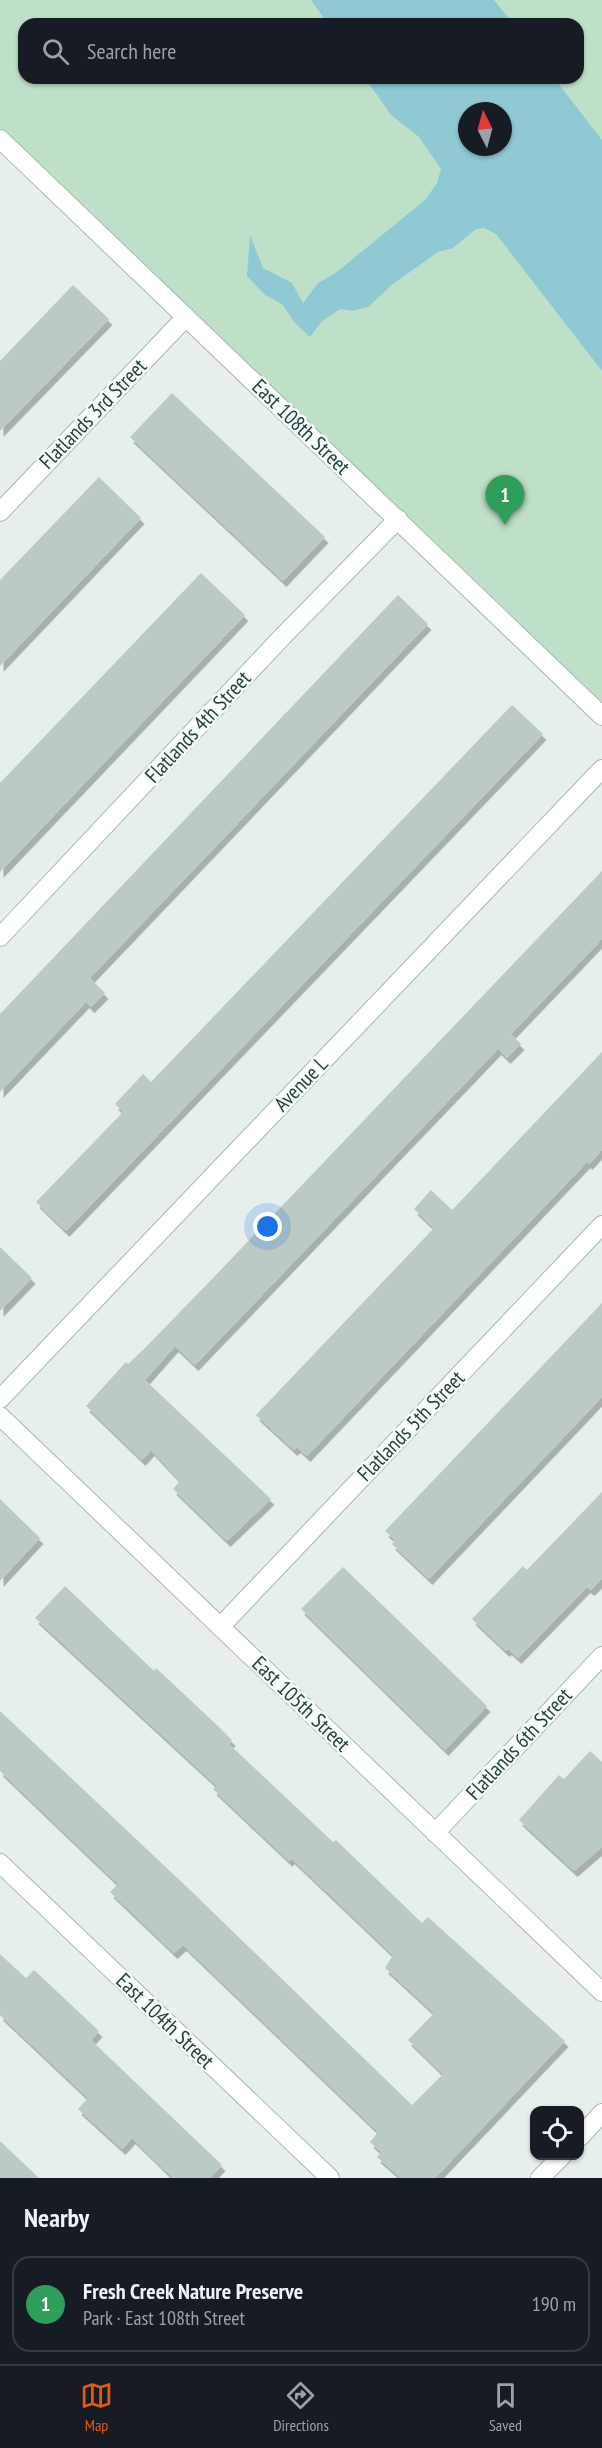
<!DOCTYPE html>
<meta charset="utf-8">
<style>
:root{--surface:#171b24;--page:#242831;--text:#f1f3f6;--muted:#9ea1a6;--line:#363941;--accent:#ea580c}
body{margin:0;font-family:"PT Sans Narrow",sans-serif;background:var(--page);color:var(--text)}
.controls{position:absolute;right:18px;bottom:18px;display:grid;overflow:hidden;border-radius:12px;box-shadow:0 2px 4px #0004}
.controls button{width:54px;height:54px;display:grid;place-items:center;padding:0;border:0;border-bottom:2px solid var(--line);background:var(--surface);color:var(--text);font:30px sans-serif}
.compass{position:absolute;left:458px;top:102px;width:54px;height:54px;border-radius:50%;background:var(--surface);box-shadow:0 2px 4px #0004;rotate:354deg}
.you{position:absolute;left:268px;top:1227px;width:21px;height:21px;margin:-15px;border:4px solid #fff;border-radius:50%;background:#1a73e8;box-shadow:0 0 0 9px #1a73e833}
.badge{display:grid;place-items:center;width:39px;height:39px;border-radius:50%;background:var(--accent);color:#fff;font-size:20px;font-weight:700}
.pin{position:absolute;translate:-50% -50px;filter:drop-shadow(0 2px 3px #0008)}
.pin::after{content:'';position:absolute;top:32px;width:21px;height:18px;background:inherit;clip-path:polygon(0 0,100% 0,50% 100%)}
.list{margin:0;padding:0;list-style:none}
h2{display:flex;justify-content:space-between;align-items:center;height:78px;margin:0;padding:0 24px;font-size:26px}
h2 small{font-size:20px;font-weight:400;color:var(--muted)}
.list li{display:grid;grid-template-columns:39px 1fr auto;gap:18px;align-items:center;box-sizing:border-box;height:96px;margin:0 12px 12px;padding:0 12px;border:2px solid var(--line);border-radius:18px}
.list b{display:block;font-size:22px;white-space:nowrap}
.list p{margin:0;font-size:20px;white-space:nowrap;color:var(--muted)}
.list em{font-size:20px;font-style:normal;color:var(--muted)}
.icon{flex:none;width:33px;height:33px;fill:none;stroke:currentColor;stroke-width:2;stroke-linecap:round;stroke-linejoin:round}
.map{position:relative;flex:none;width:602px;height:2178px;overflow:hidden}
.search{position:absolute;background:var(--surface);box-shadow:0 2px 4px #0004;left:18px;right:18px;top:18px;height:66px;display:flex;align-items:center;gap:15px;box-sizing:border-box;padding:0 21px;border-radius:18px;color:var(--muted);font-size:22px}
.sheet{height:186px;background:var(--surface)}
nav{display:flex;justify-content:space-around;align-items:center;box-sizing:border-box;height:84px;border-top:2px solid var(--line);background:var(--surface);font-size:16px;color:var(--muted)}
nav a{display:grid;justify-items:center;gap:3px}
nav .on{color:var(--accent)}
.map>svg:first-child{display:block}
.green{fill:#bfe0c8}
.water{fill:#8ec9d4;fill-rule:evenodd}
.building{fill:#bbcac4;filter:url(#shadow)}
.lines{fill:none;stroke-linecap:round;stroke-linejoin:round}
.minor-casing{stroke:#a8b8b2;stroke-width:20}
.tertiary-casing{stroke:#a8b8b2;stroke-width:20}
.minor{stroke:#fff;stroke-width:18}
.tertiary{stroke:#fff;stroke-width:18}
.labels{text-anchor:middle;stroke-width:5;stroke-linejoin:round;paint-order:stroke}
.street-label{font-size:21px;fill:#24423a;stroke:#f7fbf9}
</style>
<div class="map">
<svg width="602" height="2178" viewBox="0 0 602 2178">
<defs>
<filter id="shadow"><feDropShadow dx="3.5" dy="6" stdDeviation="0" flood-color="#0004"/></filter>
</defs>
<rect width="100%" height="100%" fill="#e6efeb"/>
<!-- green -->
<g class="green">
<path d="M0,0H340L357,24H24V78H393L602,341V709L0,138Z"/>
<path d="M472,0H602V165L531,78H578V24H490Z"/>
</g>
<!-- water -->
<g class="water">
<path d="M311,0H494L513,24H328Z"/>
<path d="M365,78H554L602,140V371L496,234L484,228L476,229L453,248L438,252L393,284L368,307L353,311L340,309L322,321L310,337L295,323L282,304L265,295L247,276L250,235L263,268L292,283L303,303L318,283L337,272L426,199L437,183L441,169L419,137L391,115ZM467,111H503V147H467Z"/>
</g>
<!-- building -->
<g class="building">
<path d="M73,285L109,319L0,431V361Z"/>
<path d="M172,393L325,537L283,581L130,437Z"/>
<path d="M99,477L141,518L0,666V580Z"/>
<path d="M201,573L245,615L0,872V783Z"/>
<path d="M398,595L428,624L90,978L105,993L91,1007L86,1002L0,1092V1014Z"/>
<path d="M512,705L543,734L66,1231L36,1202L123,1112L115,1104L143,1074L151,1082Z"/>
<path d="M602,871V939L511,1034L521,1044L507,1058L498,1049L195,1365L175,1346L145,1380L271,1499L227,1541L173,1489L180,1481L151,1450L142,1460L86,1406L126,1362L128,1364L145,1348L214,1277Z"/>
<path d="M602,1052V1150L589,1164L587,1162L307,1456L297,1447L294,1450L256,1415L434,1228L414,1209L431,1190L452,1210L454,1208Z"/>
<path d="M0,1247L32,1278L0,1311Z"/>
<path d="M602,1303V1397L429,1579L392,1544L395,1540L385,1531Z"/>
<path d="M602,1492V1579L591,1590L587,1587L518,1658L508,1649L506,1651L472,1619L523,1566L527,1570Z"/>
<path d="M0,1499L40,1538L0,1581Z"/>
<path d="M343,1567L487,1706L445,1750L301,1609Z"/>
<path d="M65,1586L154,1671L156,1668L218,1726L232,1740L229,1744L333,1842L336,1840L422,1923L428,1917L565,2041L435,2178H401L377,2157L381,2152L370,2142L378,2132L183,1945L174,1953L110,1892L118,1884L0,1771V1711L189,1889L412,2105L443,2074L408,2040L434,2013L385,1968L393,1955L291,1858L289,1861L213,1789L217,1786L35,1618Z"/>
<path d="M590,1751L602,1762V1847L574,1871L519,1820L559,1775L564,1779Z"/>
<path d="M0,1954L26,1978L34,1970L99,2031L91,2040L222,2165L210,2178H173L132,2138L122,2149L78,2109L88,2098L0,2015Z"/>
<path d="M0,2141L39,2178H0Z"/>
</g>
<g class="lines">
<!-- minor casing -->
<g class="minor-casing">
<g id="minor">
<path d="M0,512L186,317"/>
<path d="M0,937L283,636L398,519"/>
<path d="M0,1399L602,769"/>
<path d="M0,1416L602,1992"/>
<path d="M220,1627L602,1225"/>
<path d="M435,1833L602,1656"/>
<path d="M0,1863L330,2178"/>
<path d="M580,2137L602,2113"/>
<path d="M540,2178L562,2156"/>
</g>
</g>
<!-- tertiary casing -->
<g class="tertiary-casing">
<path id="tertiary" d="M0,139L602,716"/>
</g>
<!-- minor -->
<use href="#minor" class="minor"/>
<!-- tertiary -->
<use href="#tertiary" class="tertiary"/>
</g>
<g class="labels">
<!-- street labels -->
<g class="street-label">
<text transform="translate(93 414) rotate(-46)" y="7">Flatlands 3rd Street</text>
<text transform="translate(301 427) rotate(44)" y="7">East 108th Street</text>
<text transform="translate(198 727) rotate(-47)" y="7">Flatlands 4th Street</text>
<text transform="translate(301 1084) rotate(-46)" y="7">Avenue L</text>
<text transform="translate(411 1426) rotate(-46)" y="7">Flatlands 5th Street</text>
<text transform="translate(301 1704) rotate(44)" y="7">East 105th Street</text>
<text transform="translate(519 1744) rotate(-47)" y="7">Flatlands 6th Street</text>
<text transform="translate(165 2021) rotate(44)" y="7">East 104th Street</text>
</g>
</g>
</svg>
<div class="controls">
<button><svg class="icon" aria-label="locate" viewBox="0 0 24 24"><circle cx="12" cy="12" r="6"/><path d="M12 2v4M12 18v4M2 12h4M18 12h4"/></svg></button>
</div>
<svg class="compass" viewBox="-18 -18 36 36"><path d="M0-13l5 13h-10z" fill="#e53935"/><path d="M0 13l5-13h-10z" fill="#9ea1a6"/></svg>
<div class="you"></div>
<div class="pin badge" style="left:505px;top:525px;background:#2e9e5b">1</div>
<div class="search"><svg class="icon" aria-label="search" viewBox="0 0 24 24"><circle cx="10" cy="10" r="6"/><path d="M15 15l6 6"/></svg>Search here</div>
</div>
<section class="sheet">
<h2>Nearby<small></small></h2>
<ul class="list">
<li><span class="badge" style="background:#2e9e5b">1</span><div><b>Fresh Creek Nature Preserve</b><p>Park · East 108th Street</p></div><em>190 m</em></li>
</ul>
</section>
<nav>
<a class="on"><svg class="icon" aria-label="map" viewBox="0 0 24 24"><path d="M3 6l6-2 6 2 6-2v14l-6 2-6-2-6 2zM9 4v14M15 6v14"/></svg>Map</a>
<a><svg class="icon" aria-label="directions" viewBox="0 0 24 24"><path d="M12 3l9 9-9 9-9-9zM9 14v-3h6M13 9l2 2-2 2"/></svg>Directions</a>
<a><svg class="icon" aria-label="saved" viewBox="0 0 24 24"><path d="M7 4h10v16l-5-4-5 4z"/></svg>Saved</a>
</nav>
